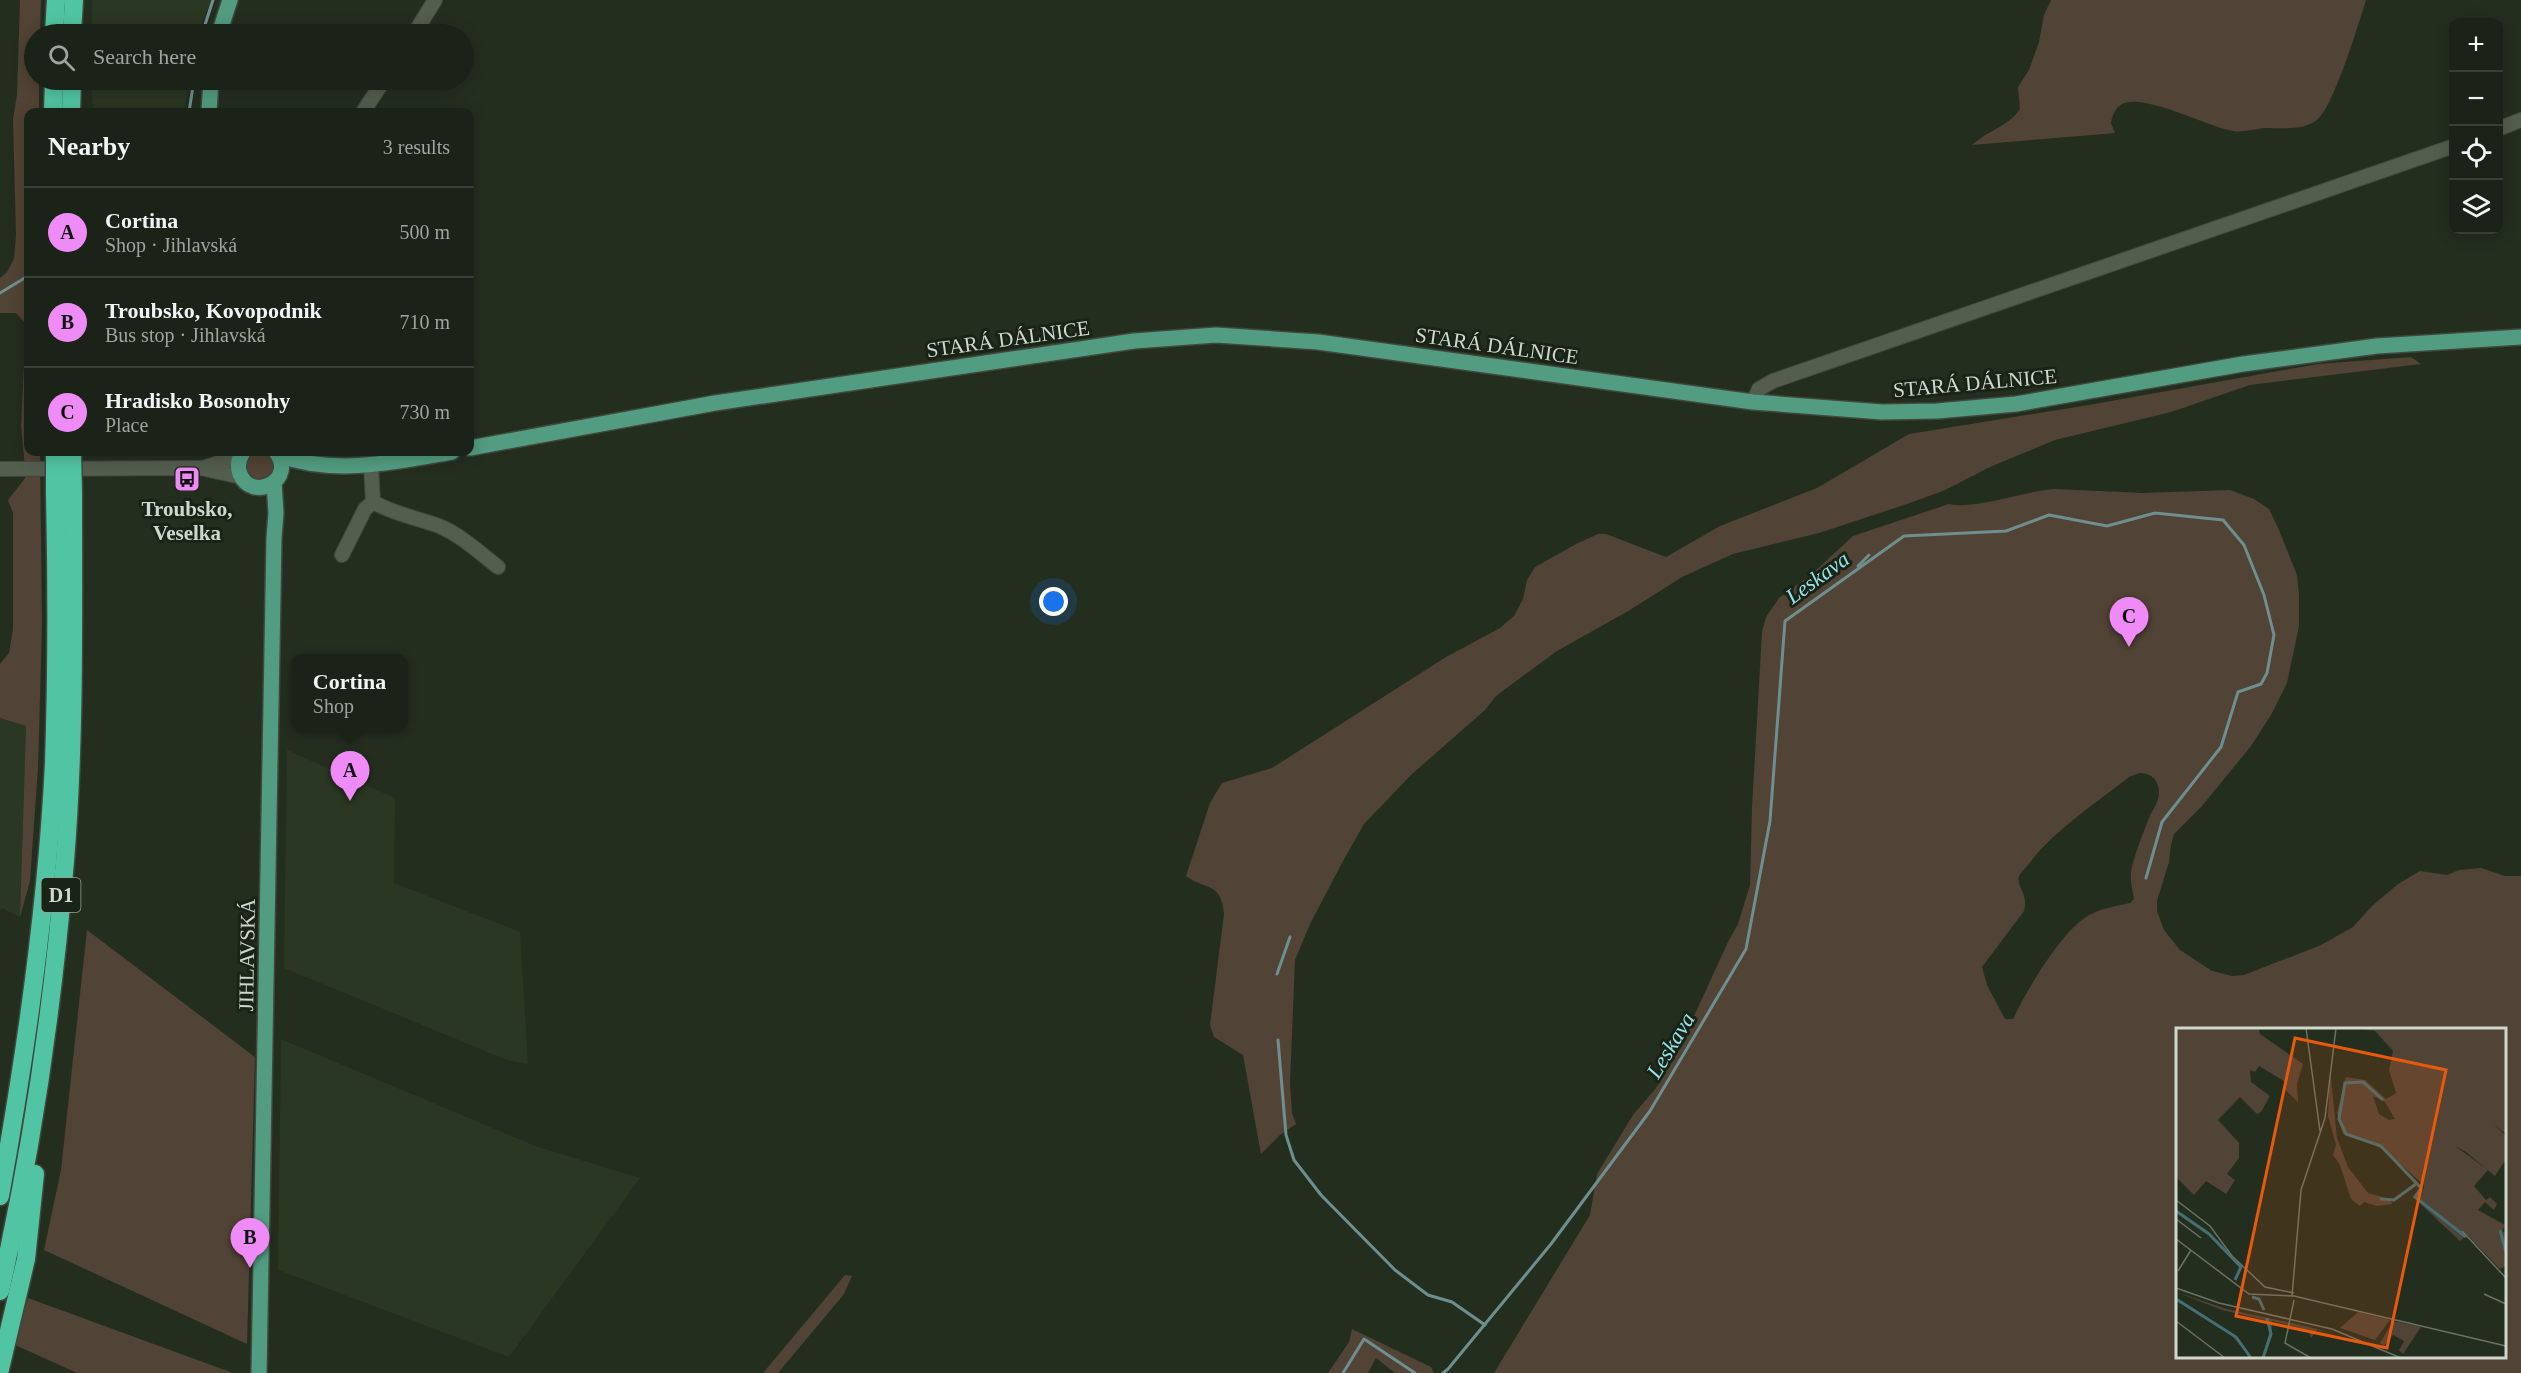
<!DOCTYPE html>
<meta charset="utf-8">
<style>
:root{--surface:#1b2217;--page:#242a20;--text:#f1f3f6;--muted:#a0a4a1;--line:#393f36;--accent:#ef8bf7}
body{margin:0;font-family:Georgia,serif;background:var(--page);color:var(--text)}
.controls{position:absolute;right:18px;top:18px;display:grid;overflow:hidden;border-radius:12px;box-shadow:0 3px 15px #0003}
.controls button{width:54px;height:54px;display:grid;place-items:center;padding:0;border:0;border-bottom:2px solid var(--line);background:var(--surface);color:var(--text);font:30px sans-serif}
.you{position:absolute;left:1054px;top:602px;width:21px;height:21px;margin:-15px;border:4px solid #fff;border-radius:50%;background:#1a73e8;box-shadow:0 0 0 9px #1a73e833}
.badge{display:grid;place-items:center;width:39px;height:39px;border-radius:50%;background:var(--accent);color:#111;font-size:20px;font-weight:700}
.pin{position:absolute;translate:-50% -50px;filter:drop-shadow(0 2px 3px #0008)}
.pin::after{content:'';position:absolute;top:32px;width:21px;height:18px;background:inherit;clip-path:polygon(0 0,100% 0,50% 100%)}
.popup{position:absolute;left:291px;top:654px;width:117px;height:78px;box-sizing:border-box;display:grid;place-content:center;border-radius:12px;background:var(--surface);filter:drop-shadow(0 2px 4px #0005);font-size:20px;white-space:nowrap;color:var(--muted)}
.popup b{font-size:22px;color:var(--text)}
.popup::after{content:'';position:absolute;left:50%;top:100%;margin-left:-12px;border:12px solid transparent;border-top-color:var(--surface)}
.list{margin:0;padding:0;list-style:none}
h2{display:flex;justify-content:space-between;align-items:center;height:78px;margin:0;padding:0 24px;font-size:26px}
h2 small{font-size:20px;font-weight:400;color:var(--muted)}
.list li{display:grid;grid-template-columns:39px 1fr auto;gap:18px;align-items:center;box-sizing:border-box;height:90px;padding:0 24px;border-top:2px solid var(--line)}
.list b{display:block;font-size:22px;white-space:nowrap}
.list p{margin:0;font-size:20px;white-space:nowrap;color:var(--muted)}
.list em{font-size:20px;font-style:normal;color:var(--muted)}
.icon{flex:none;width:33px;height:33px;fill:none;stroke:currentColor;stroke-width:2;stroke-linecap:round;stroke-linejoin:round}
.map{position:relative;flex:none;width:2521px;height:1373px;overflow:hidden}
.search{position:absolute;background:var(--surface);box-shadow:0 3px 15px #0003;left:24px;top:24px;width:450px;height:66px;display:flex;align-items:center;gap:15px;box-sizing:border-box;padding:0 21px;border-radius:33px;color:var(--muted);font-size:22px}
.panel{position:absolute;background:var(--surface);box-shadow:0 3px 15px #0003;left:24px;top:108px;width:450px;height:348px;border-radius:12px}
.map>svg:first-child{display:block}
.built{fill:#2a3723}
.green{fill:#514335;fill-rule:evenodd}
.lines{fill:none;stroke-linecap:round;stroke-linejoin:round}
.stream{stroke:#6e8e8f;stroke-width:3}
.minor-casing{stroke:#40483c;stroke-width:16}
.major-casing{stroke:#40483c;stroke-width:18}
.highway-casing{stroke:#40483c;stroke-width:21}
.minor{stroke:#535e4e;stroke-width:14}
.major{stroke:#529c81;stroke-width:15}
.highway{stroke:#51c5a3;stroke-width:18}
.highway-bridge-casing{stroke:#40483c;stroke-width:21;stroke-linecap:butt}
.highway-bridge{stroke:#51c5a3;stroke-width:18}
.labels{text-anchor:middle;stroke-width:6;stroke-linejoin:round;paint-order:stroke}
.shield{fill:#1a2416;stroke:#99a196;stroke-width:1.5}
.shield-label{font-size:20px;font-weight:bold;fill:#d0d7cd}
.street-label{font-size:21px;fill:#d0d7cd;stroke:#1a2416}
.poi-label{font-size:21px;font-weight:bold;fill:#d0d7cd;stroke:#1a2416}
.water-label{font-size:22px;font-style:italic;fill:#95e4ed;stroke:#1a2416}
.inset-river{fill:none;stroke:#446f74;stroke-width:3}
.inset-road{fill:none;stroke:#697265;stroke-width:1.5}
.view{fill:#e8590c;fill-opacity:0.15;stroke:#e8590c;stroke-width:3}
.inset-edge{fill:none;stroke:#d0d7cd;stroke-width:3}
</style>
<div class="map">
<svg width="2521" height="1373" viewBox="0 0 2521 1373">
<rect width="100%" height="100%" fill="#242e1f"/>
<!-- built -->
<g class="built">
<path d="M92,0H212L197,34H92Z"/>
<path d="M91,80H190L184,112H93Z"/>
<path d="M0,718L26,726L20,917L2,908L0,911Z"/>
<path d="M287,750L395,798L394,883L520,932L528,1064L507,1060L284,968Z"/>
<path d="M281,1039L538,1147L640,1178L509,1357L278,1270Z"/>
</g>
<!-- green -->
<g class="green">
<path d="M20,0H41L40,34H34V80H39V112H28V452H40L42,626L38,768L30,881L20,917L26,726L0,718V664L9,653L13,629V513L8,500L26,477L21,426L26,324L16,313H0V278L7,272L14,259L16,235L13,119L17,95Z"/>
<path d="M2051,0H2366C2359,23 2334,105 2318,119C2305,131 2280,128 2264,128C2253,129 2244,133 2233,131C2208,127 2144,93 2122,104C2115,108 2112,116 2111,123L2115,133L1972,145C1987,131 2009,126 2020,109L2018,87L2029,70L2039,42L2044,15Z"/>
<path d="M2411,357L2421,364L2250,385L2171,412L2055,440L1990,467L1943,491L1907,504L1819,533L1733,554L1682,577L1630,610L1557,651L1496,696L1485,710L1412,774L1364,824L1343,861L1310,924L1295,960L1290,1083L1292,1113L1296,1124L1280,1135L1261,1154L1243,1055L1214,1037L1210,1025L1224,914C1221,881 1206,891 1186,876L1210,803L1222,783L1272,768L1446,657L1500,628L1514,616L1523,599L1527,580L1535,567L1576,544L1598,534H1606L1666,557L1720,526L1817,488L1909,434L2089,405L2318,364Z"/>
<circle cx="260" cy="466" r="14"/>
<path d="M2054,489L2143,493L2230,490L2254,499L2269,509L2279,530L2297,575L2299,595V626L2287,683L2271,715L2251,746L2202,806L2174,834L2171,845L2169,862L2157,901V911L2164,930L2180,950L2212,971L2232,976L2244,975L2321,945L2353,927L2372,906L2398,884L2420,871L2447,875L2459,870L2481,868L2505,876H2521V1373H1494L1590,1215L1597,1174L1633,1115L1656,1088L1678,1051L1728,942L1738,924L1750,885L1752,808L1762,632L1766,617L1779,598L1813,573L1853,536L1949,504C1975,510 2024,491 2054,489ZM2139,773C2155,772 2163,787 2157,802C2155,808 2151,812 2149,818C2143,834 2136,850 2132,867C2129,879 2132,887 2134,899L2130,903C2116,906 2098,909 2086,917C2059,935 2027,990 2013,1019H2005L1987,985L1982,967L2024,911C2029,894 2016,887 2019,876C2021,872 2025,869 2028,865C2054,830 2094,805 2129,777ZM2178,1030H2504V1356H2178Z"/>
<path d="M87,930L255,1057L247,1344L44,1250L61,1170Z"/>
<path d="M845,1275L852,1276L844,1294L778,1373H763Z"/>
<path d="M28,1298L233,1373H77L13,1344Z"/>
<path d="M1352,1329L1431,1367L1434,1373H1395L1376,1358L1368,1373H1328L1349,1342Z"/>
</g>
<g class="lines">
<!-- stream -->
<g class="stream">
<path d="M202,34L213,0"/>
<path d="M189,112L194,80"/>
<path d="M0,293L28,276"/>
<path d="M1858,566L1869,555"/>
<path d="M1277,974L1290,937"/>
<path d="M1278,1040L1286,1135L1294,1160L1321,1195L1395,1270L1428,1295L1452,1302L1485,1325"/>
<path d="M1343,1373L1364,1339L1415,1373"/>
<path d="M1443,1373L1448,1369L1551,1244L1650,1111L1746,949L1770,821L1785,621L1904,536L2006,531L2049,515L2107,526L2155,513L2223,520L2244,545L2264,595L2274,635L2267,673L2261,684L2238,692L2221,747L2162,822L2146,878"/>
</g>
<!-- minor casing -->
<g class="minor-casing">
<g id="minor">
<path d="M414,34L435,0"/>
<path d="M363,112L384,80"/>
<path d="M2498,129L2521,120"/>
<path d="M1753,402L1759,389L1773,381L2454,146"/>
<path d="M371,465L373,502"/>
<path d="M206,467L241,456"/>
<path d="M0,469L201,468L241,477"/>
<path d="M373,502C394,514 417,518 439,526C461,535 480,553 498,567"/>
<path d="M342,555L365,509L373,502"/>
</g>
</g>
<!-- major casing -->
<g class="major-casing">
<g id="major">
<path d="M219,34L230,0"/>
<path d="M209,112L211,80"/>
<path d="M470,448L715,403L1134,341L1216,335L1318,342L1753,402L1882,412L1937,411L2016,404L2243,364L2377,346L2521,337"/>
<path d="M243,452C239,458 237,466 240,474C252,503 297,480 276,452"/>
<path d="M279,455C334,476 396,462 452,452"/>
<path d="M259,1373L274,538L276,513L274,482"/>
</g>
</g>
<!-- highway casing -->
<g class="highway-casing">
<g id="highway">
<path d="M54,34L56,0"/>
<path d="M72,34L74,0"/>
<path d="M53,112L54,80"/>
<path d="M71,112L72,80"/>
<path d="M0,1196C26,1053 47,908 54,763C57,673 57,584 55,494"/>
<path d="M0,1291C32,1150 53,1005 65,861C75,739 73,616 73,494"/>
<path d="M0,1369L26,1259L35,1174"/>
</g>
</g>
<!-- minor -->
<use href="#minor" class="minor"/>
<!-- major -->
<use href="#major" class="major"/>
<!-- highway -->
<use href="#highway" class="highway"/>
<!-- highway-bridge casing -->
<g class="highway-bridge-casing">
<g id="highway-bridge">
<path d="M55,452V494"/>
<path d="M72,452L73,494"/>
</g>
</g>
<!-- highway-bridge -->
<use href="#highway-bridge" class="highway-bridge"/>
</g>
<!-- icons -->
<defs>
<g id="bus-square" transform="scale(1.35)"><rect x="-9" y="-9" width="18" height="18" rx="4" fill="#ef8bf7" stroke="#1a2416"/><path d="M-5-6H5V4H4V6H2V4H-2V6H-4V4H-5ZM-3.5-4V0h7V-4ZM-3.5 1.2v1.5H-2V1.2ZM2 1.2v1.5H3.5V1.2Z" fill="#111"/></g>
</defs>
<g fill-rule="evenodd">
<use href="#bus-square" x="187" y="479"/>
</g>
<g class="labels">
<!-- shield labels -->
<rect class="shield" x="41.5" y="878" width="39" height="34" rx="4.5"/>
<g class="shield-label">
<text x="61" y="902">D1</text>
</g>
<!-- street labels -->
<g class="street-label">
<text transform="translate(1008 339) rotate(-8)" y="7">STARÁ DÁLNICE</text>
<text transform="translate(1497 346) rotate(8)" y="7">STARÁ DÁLNICE</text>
<text transform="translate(1975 383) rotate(-5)" y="7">STARÁ DÁLNICE</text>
<text transform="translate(247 955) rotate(-89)" y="7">JIHLAVSKÁ</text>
</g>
<!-- poi labels -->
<g class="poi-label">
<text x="187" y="516">Troubsko,<tspan x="187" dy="24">Veselka</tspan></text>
</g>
<!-- water labels -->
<g class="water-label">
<text transform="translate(1817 577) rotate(-36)" y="8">Leskava</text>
<text transform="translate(1670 1045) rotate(-59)" y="8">Leskava</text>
</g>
</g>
<!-- overview -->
<g transform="translate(2176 1028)">
<rect width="330" height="330" fill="#242e1f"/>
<path d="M0,0H83L84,6L127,36L121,56L122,74L108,61V53L83,38L79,44L74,42L75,54L94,68L85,84L81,86L64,69L42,92L63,115V130L51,146L59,152L50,166L30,153L18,167L0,149ZM181,0H330V106L318,96L330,108V131L319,148L290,124L279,118L312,142L298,158L310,172L314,169L321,176L318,182L309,174L302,182L329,197L326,203L329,205L330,238L324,241L291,207L284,213L238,170L248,160L247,156L215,128L198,116L167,106L161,85L170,49L189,52L210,71L220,65L213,42L217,23L199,3ZM197,68L209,74L219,91L213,92L203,86ZM154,41L161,110L172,139L192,165L214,171L216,176L201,178L188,174L184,178L175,171L164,137L157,127L160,117L152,88ZM0,264L51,281L130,298L161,307L141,302L135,310L132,302L96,293V308L86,330L94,302L89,292L46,282ZM0,269L60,308L76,330L55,307ZM182,284L214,292L199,312L164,300ZM217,293L245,299L227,326L223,322L228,313L217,307L208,318L204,315Z" fill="#514335" fill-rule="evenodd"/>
<path class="inset-river" d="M207,72L187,54L169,55L163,91L170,106L205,118L245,160L239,169L290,209M204,171L218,172L240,156M0,183L33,206L65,239L59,252M324,202L330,224M76,269L83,271L88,282M0,271L60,309L75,330M87,330L95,306L91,290"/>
<path class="inset-road" d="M130,0L144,103M0,172L34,198L56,228L89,259L118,265M0,191L25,210M286,203L330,250M0,211L73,266L118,268L330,318M2,243L15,222M0,260L43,275L156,301L225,330M308,266L330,276M116,268L125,162L149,90L160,0M118,272L109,315L135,330M0,293L49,330"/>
<path class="view" d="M119,10L270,42L211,320L60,288Z"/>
<rect width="330" height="330" class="inset-edge"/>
</g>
</svg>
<div class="controls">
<button>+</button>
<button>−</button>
<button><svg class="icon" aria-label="locate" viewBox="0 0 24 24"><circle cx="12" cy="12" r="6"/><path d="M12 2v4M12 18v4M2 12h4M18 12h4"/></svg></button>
<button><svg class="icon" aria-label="layers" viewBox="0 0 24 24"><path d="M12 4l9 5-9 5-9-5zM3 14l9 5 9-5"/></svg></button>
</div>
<div class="you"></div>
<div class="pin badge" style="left:350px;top:801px">A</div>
<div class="popup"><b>Cortina</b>Shop</div>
<div class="pin badge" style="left:250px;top:1268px">B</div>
<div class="pin badge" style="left:2129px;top:647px">C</div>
<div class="search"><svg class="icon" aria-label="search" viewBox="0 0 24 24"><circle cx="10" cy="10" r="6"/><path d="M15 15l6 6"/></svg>Search here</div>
<section class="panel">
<h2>Nearby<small>3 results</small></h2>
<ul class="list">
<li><span class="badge">A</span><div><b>Cortina</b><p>Shop · Jihlavská</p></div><em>500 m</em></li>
<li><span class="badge">B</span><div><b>Troubsko, Kovopodnik</b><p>Bus stop · Jihlavská</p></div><em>710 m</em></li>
<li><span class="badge">C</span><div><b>Hradisko Bosonohy</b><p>Place</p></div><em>730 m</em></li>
</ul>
</section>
</div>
